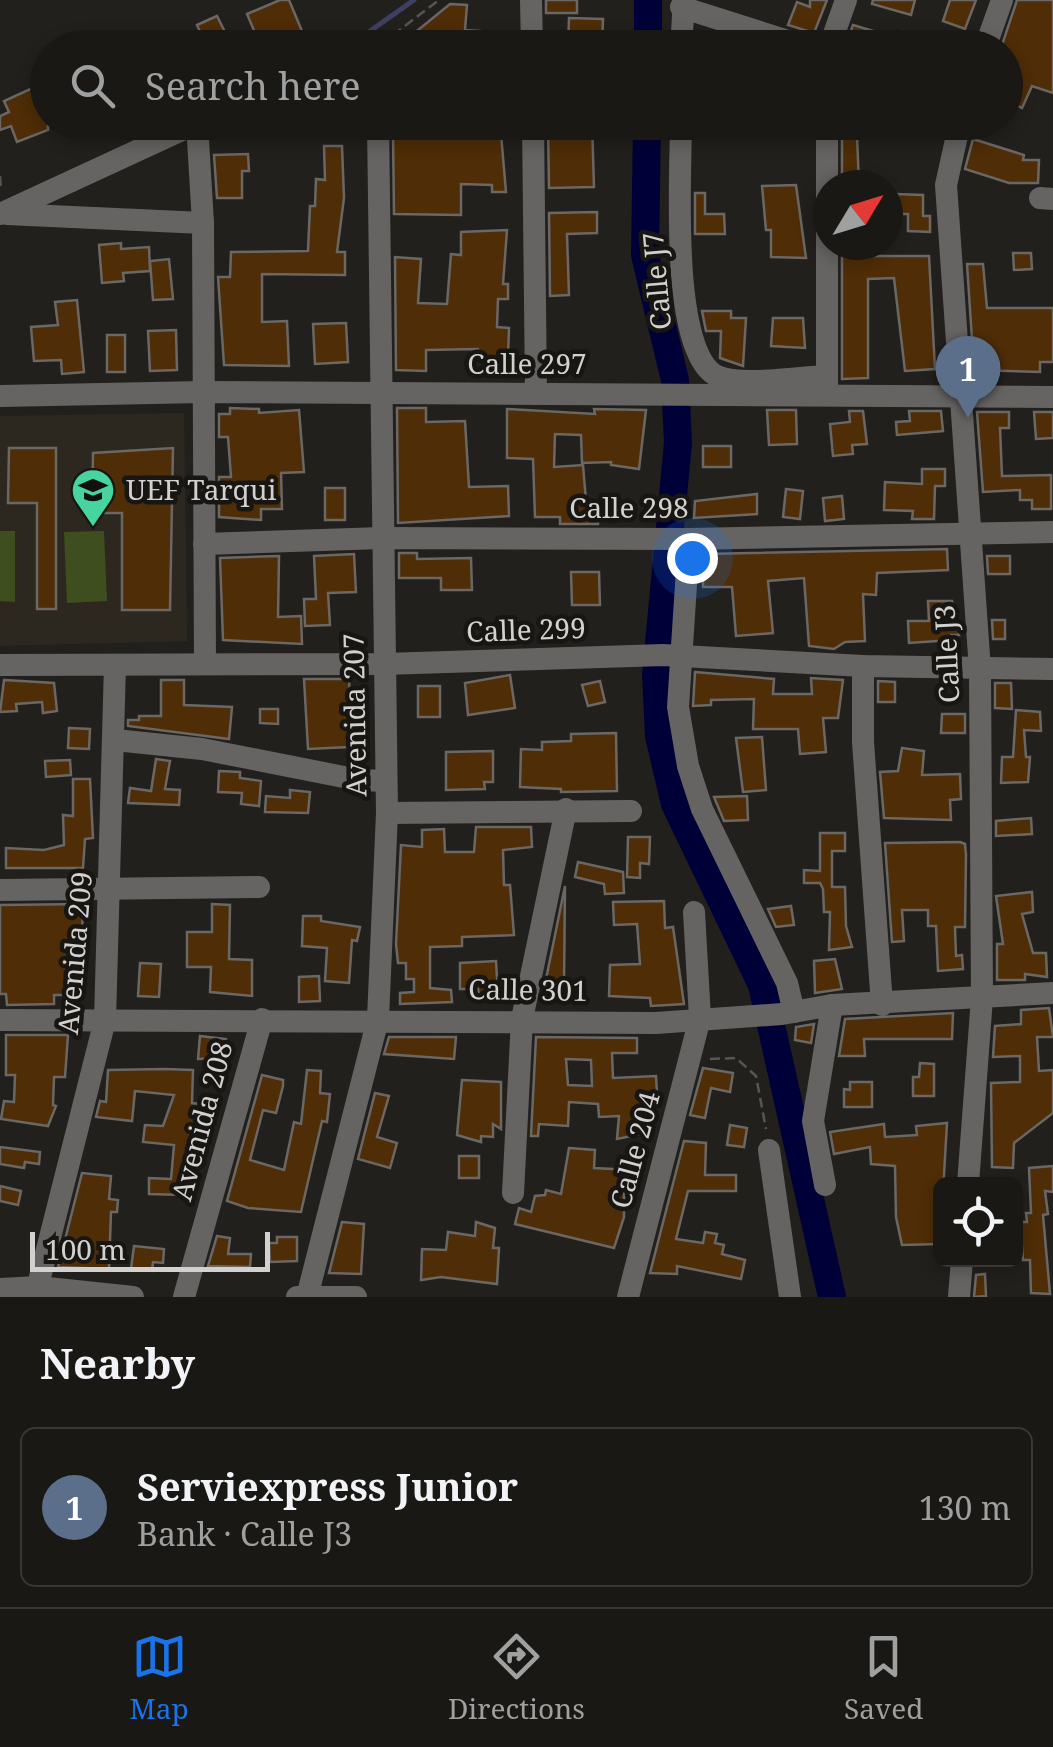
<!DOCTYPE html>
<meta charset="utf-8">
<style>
:root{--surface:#1a1815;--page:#23211e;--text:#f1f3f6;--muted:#9fa0a0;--line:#383734;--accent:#1a73e8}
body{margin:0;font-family:"Noto Serif",serif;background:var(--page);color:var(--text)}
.controls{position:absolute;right:30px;bottom:30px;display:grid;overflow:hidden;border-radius:15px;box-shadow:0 5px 15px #0003}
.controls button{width:90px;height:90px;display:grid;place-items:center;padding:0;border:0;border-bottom:2px solid var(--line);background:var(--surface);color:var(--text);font:50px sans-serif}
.compass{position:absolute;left:813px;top:170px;width:90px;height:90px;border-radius:50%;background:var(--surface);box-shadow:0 5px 15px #0003;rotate:52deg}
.scale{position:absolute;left:30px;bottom:25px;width:240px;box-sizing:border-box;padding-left:10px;border:5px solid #d3d1cf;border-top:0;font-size:28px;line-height:35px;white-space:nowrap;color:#d3d1cf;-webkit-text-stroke:8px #181613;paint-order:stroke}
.you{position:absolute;left:692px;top:558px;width:35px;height:35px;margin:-25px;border:8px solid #fff;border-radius:50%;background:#1a73e8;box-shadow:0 0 0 15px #1a73e833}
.badge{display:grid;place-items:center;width:65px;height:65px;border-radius:50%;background:var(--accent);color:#fff;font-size:32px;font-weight:700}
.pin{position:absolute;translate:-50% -82px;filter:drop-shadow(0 2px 5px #0008)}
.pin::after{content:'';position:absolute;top:52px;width:35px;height:30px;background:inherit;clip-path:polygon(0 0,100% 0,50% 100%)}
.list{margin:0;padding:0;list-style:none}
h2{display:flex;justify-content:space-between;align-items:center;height:130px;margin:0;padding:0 40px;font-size:42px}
h2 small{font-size:32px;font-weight:400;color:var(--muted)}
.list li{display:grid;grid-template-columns:65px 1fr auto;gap:30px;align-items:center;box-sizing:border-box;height:160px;margin:0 20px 20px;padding:0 20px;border:2px solid var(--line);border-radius:15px}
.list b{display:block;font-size:38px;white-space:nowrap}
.list p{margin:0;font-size:32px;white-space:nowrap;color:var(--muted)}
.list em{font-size:32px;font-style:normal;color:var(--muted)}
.icon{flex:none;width:55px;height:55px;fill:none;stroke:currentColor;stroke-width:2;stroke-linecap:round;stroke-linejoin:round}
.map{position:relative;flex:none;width:1053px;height:1297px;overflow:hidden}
.search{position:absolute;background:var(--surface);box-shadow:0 5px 15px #0003;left:30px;right:30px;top:30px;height:110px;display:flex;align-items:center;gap:25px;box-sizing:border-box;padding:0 35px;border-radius:55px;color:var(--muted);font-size:38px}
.sheet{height:310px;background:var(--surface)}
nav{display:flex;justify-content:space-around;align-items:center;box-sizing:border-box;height:140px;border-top:2px solid var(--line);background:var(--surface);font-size:28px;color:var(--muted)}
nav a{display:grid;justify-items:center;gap:5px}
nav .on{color:var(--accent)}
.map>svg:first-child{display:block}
.built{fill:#2c281f}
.green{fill:#3e4e1e}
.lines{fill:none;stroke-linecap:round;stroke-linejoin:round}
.stream{stroke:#3f3f65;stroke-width:5}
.river{stroke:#000038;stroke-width:28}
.building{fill:#4e2d07;stroke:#6a6764;stroke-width:2.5;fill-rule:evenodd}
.path{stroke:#585652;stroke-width:2.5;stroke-dasharray:10 5;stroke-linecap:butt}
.minor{stroke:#666463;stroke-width:22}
.labels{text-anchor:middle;stroke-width:9;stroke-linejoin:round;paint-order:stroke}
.street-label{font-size:28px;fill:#d3d1cf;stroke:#181613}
.poi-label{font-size:28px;fill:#d3d1cf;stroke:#181613;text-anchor:start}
</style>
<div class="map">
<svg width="1053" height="1297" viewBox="0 0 1053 1297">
<rect width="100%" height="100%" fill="#22201c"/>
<!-- built -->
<path class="built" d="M184,413L187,641L0,646V416Z"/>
<!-- green -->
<g class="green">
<path d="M0,531H15V602L0,601Z"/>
<path d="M104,531L107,601L67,603L64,532Z"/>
</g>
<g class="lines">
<!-- stream -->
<path class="stream" d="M346,48L414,0"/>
<!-- river -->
<g class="river">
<path d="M648,48V0"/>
<path d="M647,122L645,255L675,380L678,443L656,675L659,736L675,804L762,985L832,1297"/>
</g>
</g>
<!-- building -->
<g class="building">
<path d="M280,0H289L302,31L267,46L263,38L258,40L247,14Z"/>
<rect x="546" y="0" width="31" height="13"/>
<path d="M810,0H827L814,33L788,25L797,2L810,7Z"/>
<path d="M873,0H915L911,15L872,4Z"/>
<path d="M950,0H976L965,29L943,21Z"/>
<path d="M1017,0H1053V93L1032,86L1022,108L1006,100L1015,74L1006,70V48H1001Z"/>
<path d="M450,4L467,5L465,30L480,31L478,48H396Z"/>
<path d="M217,16L229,40L207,48L197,25Z"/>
<path d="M569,18L603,19L602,48H568Z"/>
<path d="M853,25L900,39L903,31L921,37L919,48H845Z"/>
<path d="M48,81V130L17,142L11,126L0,130V116L9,112L4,101Z"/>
<path d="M420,122H433V134H501L506,192H492V185L461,184V215L394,214L393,134H421Z"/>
<path d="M592,122L594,187L549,188L548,123Z"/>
<path d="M766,122H799L800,135L767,138Z"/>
<path d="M857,135L859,185H842V136Z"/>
<path d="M973,139L1024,155L1023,160H1039L1038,183H1009L965,169Z"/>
<path d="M324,146H342L344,198L337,252H345V275L262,274V322L287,321L289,366L224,365L218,277H230L231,252L308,251L310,206H315L316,179L325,180Z"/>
<path d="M248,154L249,171H242V198H217L214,155Z"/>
<path d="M796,185L806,258L771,257V230H766L762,186Z"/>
<path d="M695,193H705V214H724L725,234H695Z"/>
<path d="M896,194L923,195V216H930V232L908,231V214H896Z"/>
<path d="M597,212V233L567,234L569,295L550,296L549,213Z"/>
<path d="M507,230L503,284H508V299H498L497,327L509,328L508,357L478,356V349L426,350V371L396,370L395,257L421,259L418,303L447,304L451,254L461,255V232Z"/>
<path d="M121,243V249L149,247L150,271L123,273L124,281L102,283L99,245Z"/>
<path d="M842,245H863L864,256H929L935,369L905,371L894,278L868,279V378L842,379Z"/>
<path d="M1013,253H1031L1032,269L1014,270Z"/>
<path d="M169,259L173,299L153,300L150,261Z"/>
<path d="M967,264H983L987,308H1053V362H1040V372L974,370Z"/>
<path d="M77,300L84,372L62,374L61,360L34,361L31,327L58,325L55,302Z"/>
<path d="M702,311H731V318H746L743,366L720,358L721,331H706Z"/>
<path d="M773,318H803L805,348L771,346Z"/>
<path d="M346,323L348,362L315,364L313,324Z"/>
<path d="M176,330L177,370L150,371L148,331Z"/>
<rect x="107" y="335" width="18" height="37"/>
<path d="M230,408L259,409V413L299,410L304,472L281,473L282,509H261V520L219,517V477H231L228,437H219V414H230Z"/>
<path d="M397,408H426V422L465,421L469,487L508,486L509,516L398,523Z"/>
<path d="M507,409L595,414L594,409L646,410L639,469L611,465V462L582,463L581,435L555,434L554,467L583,465L586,501H598V524H560V517H535L533,459L507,458Z"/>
<path d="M767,410H796L797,444L769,445Z"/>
<path d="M849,411H863L867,444L852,445L853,454L833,456L830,424L850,422Z"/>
<path d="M909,411H941L943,431L897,435L896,422L910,421Z"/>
<path d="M977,412H1009V428H1000L1002,476L1051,475V509H1032V500H1020V490L983,492Z"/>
<path d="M1034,412H1053V438L1036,439Z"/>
<rect x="703" y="446" width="28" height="21"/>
<path d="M9,448H56V609H37V503H8Z"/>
<path d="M173,448L170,610H122V513H92L93,453Z"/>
<path d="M922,469H945V486H935L934,519H912L913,511L884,510L885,482L922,484Z"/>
<rect x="325" y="488" width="20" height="32"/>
<path d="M786,489L803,491L800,519L783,517Z"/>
<path d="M757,494V514L694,518L695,501Z"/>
<path d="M842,496L844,519L825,521L823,498Z"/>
<path d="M947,549L948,570L877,573L876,595L863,594L865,641L845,642L834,649L809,646L804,578L768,581L773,633L736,636L732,587H703L704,554Z"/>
<path d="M399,553H417V559L471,558L472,590H441V578H399Z"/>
<path d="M354,554L356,592L328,593L330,625L305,626L304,599H316L314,556Z"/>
<path d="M279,556L278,617L301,616L302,644L223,640L220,558Z"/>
<path d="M987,556H1010V574H988Z"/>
<path d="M571,572H599L600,605H572Z"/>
<path d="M928,601H952L959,635H951L952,640L909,643L908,621H929Z"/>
<path d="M992,620H1005V639H993Z"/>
<path d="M695,672L774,679L773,694H812L811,678L843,680L838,718H823L826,752L800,754L798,729H753L754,699L711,700V705L693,706Z"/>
<path d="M510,675L515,708L468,715L465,683Z"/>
<path d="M304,679H349L351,720H359L360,741H349V747L308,749Z"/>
<path d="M4,680L54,683L57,711L43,713L42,702L16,704L17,711L0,712Z"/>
<path d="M161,680H184V705L232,707L229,739L128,726V720H139V716H161Z"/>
<path d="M600,681L605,702L588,706L582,685Z"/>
<path d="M878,681L895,682V702H878Z"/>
<path d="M995,683H1011L1012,709L995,708Z"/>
<rect x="418" y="686" width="22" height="31"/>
<path d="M260,709H278V724L260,723Z"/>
<path d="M1016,710L1040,712L1041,731L1024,730L1026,757H1030L1028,782L1001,783L1002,757H1013Z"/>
<path d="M942,714H965V733H941Z"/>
<path d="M69,728L90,729L89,749L68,748Z"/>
<path d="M616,733L617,791L561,792V789L520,787L521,749L542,750V742L571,741V734Z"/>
<path d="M762,737L766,790L743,792L736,738Z"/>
<path d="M902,748L924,751L922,775L960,774L961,799L950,800L951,820L884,818L880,772L898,771Z"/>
<path d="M493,751V782H484L485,789L446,790V752Z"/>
<path d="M156,759L170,761L165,789L180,790L179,805L128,803L130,788L151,791Z"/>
<path d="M70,760L71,775L46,777L45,761Z"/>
<path d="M219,771L240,772V778L261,781L259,806L241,804L242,793L218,792Z"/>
<path d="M73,779H90L93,838L85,839L83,868H6V848L44,850L64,845L63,815L73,816Z"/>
<path d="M290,790L310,792L308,813L265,812L266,796L290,798Z"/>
<path d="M747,796L748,820L724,821L714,797Z"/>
<path d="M1031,818L1032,834L996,836V821Z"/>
<path d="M476,827H531L532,847L503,850L504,885H510L514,935L462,937V946L430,947V988L451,990L452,1002L400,1004V993L414,992V979H406V963H398L396,944L401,845L422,847V830L444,829L445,852H474Z"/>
<path d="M820,833H845V851H832V887H845L846,926L852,947L829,950L830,912H824L823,889L820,883H804V870L820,871Z"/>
<path d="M628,837H650L649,864L640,863V878L627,877Z"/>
<path d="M960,842L965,844L966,855L965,927H955L956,956L962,955L963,969L938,971L936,926H928V910H902L904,941L892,942L885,843Z"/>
<path d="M578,862L623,872L624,893L605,894L604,884L575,877Z"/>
<path d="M565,886L564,984H547V993L543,994Z"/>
<path d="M1032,892L1033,912L1022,914L1033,953H1046L1047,977L1025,974V980H997V944H1003L996,896Z"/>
<path d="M664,901L665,928L673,927L684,1004L651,1006L650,998L609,996L610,965L640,964L637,924L614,925L613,902Z"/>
<path d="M83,904L80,995H54V1004L7,1005L6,994H0V905Z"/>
<path d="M212,904L230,905L229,959L252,960V996L210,992L211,967H187V932H212Z"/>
<path d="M791,906L794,925L776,927L768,909Z"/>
<path d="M303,916H321V921L360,927L357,941L352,940L349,983L325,981L327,948L302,946Z"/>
<path d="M835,959L842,989L815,993L814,961Z"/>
<path d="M496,961L498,995L479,996L478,989H460V963Z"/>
<path d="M140,963L161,964L159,997L138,996Z"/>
<path d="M319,976L320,1001L299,1002V977Z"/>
<path d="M1049,1008L1053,1037H1037L1039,1071L1053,1070V1113L1014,1143L1013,1168L992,1167L991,1083L1020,1082V1056L993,1057L995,1026L1021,1024V1010Z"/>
<path d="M953,1013L952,1039H864L865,1056H839L845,1019Z"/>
<path d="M814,1024L811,1043L795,1040L796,1027Z"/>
<path d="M6,1035H68L65,1077H54L53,1105L56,1106L48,1126L1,1119L4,1101L14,1102L15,1075H6Z"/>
<path d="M200,1036L226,1039L224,1058L198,1059Z"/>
<path d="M389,1037H456L454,1059L384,1054Z"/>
<path d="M536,1037L637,1038V1053H612L613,1078L656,1076L657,1093L649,1094L646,1133L617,1139L619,1116L599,1117L598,1104L569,1102L568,1126L539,1124L538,1136H531ZM566,1059L591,1060L592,1086L568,1085Z"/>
<path d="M920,1063L934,1064V1096H913V1077H919Z"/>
<path d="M703,1068L733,1073L730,1092L711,1088L705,1118L690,1115Z"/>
<path d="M164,1069L193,1070L192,1103L202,1104L195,1170L184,1169L183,1195L149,1194V1178L171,1179L174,1145L143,1142L145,1125L163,1126L174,1095L135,1091L132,1121L96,1117L100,1101L106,1102L108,1070Z"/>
<path d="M307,1070L321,1071L320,1093L330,1094L327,1122L322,1121L301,1212L248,1208L227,1201L262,1075L283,1080V1086L276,1113L263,1110L250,1160L284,1170L294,1122L301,1124Z"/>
<path d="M462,1080L501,1082V1129L493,1124V1137L481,1136V1142L457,1135Z"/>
<path d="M850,1082H872V1107H844V1089L850,1090Z"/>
<path d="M375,1093L389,1096L377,1137L397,1143L390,1168L358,1159Z"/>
<path d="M947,1123L940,1244L902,1245L896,1217L895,1166L871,1164L870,1147L834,1154L830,1132L884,1124L885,1137L917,1135L916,1126Z"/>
<path d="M730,1125L747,1128L744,1147L727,1145Z"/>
<path d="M684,1141L706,1143L705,1175H736V1191H688L676,1239L703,1243L705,1232L717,1234L715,1243L724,1245L722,1254L745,1260L741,1279L677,1266V1274L650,1273Z"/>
<path d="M0,1147L40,1152L39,1164L25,1162L24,1168L0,1164Z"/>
<path d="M569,1148L595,1150L594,1168L632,1170L631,1186H624V1217L614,1248L515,1224L519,1208L531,1212L535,1196L545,1195L546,1190L561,1194Z"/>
<rect x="459" y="1156" width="20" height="22"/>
<path d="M1053,1166V1192L1045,1191L1048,1214L1043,1215L1050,1294L1031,1293L1030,1260H1023L1020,1222H1027L1026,1213H1031L1029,1168Z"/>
<path d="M82,1173L111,1176L109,1199L118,1200L117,1212H111L109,1269L58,1267Z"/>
<path d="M0,1186L21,1191L18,1205L0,1201Z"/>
<path d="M342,1222L364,1224L361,1274L329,1273Z"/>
<path d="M476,1222L495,1228L493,1248H499L497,1284L441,1277L421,1280L422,1249L446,1250L448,1232L475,1236Z"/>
<path d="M217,1236L230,1238L228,1254H251L250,1267L208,1266Z"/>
<path d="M277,1237H297V1261L270,1262L269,1243H277Z"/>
<path d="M134,1246L164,1249L163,1263L153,1262L152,1271L131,1269Z"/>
<path d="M985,1274L986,1296L974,1297L976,1275Z"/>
</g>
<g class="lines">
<!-- path -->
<g class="path">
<path d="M393,35L439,0"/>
<path d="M314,48L342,33"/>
<path d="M0,176L1,189"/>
<path d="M710,1059L736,1058L756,1076L766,1129"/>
</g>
<!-- minor -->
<g class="minor">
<path d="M531,0L532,48"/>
<path d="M681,7L810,48"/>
<path d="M377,47V48"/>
<path d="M681,48L684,0"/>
<path d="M829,48L846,0"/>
<path d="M985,48L1002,0"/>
<path d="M533,122L536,394"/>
<path d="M681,122C681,172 669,353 717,376C740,387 799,377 826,376"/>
<path d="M960,122L946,185L980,670L982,998L968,1184"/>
<path d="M1040,198L1053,199"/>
<path d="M0,214L197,123L203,223L205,662"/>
<path d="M7,214L203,223"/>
<path d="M827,387V122"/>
<path d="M0,396L203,392L1053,397"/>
<path d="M689,539L678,707L688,766L702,809L787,983L794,1012"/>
<path d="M204,544L382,538L689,539L1053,532"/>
<path d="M0,665L384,664L663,655L863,666L1053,669"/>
<path d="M863,666V742L882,1005"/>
<path d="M115,740L202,749L359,780L386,781"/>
<path d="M387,813L631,811"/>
<path d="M0,890L259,887"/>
<path d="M0,1020L656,1023L782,1014L832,1005L1053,993"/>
<path d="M769,1150L790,1297"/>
<path d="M825,1185L813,1121L832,1005"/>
<path d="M513,1193L522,1019L566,809"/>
<path d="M0,1289L38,1287L133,1297"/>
<path d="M35,1297L105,1020L115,665"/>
<path d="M184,1297L262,1019"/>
<path d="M297,1297H356"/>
<path d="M307,1297L378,1019L387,813L378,122"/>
<path d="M628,1297L700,1018L694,912"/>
<path d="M959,1297L962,1260"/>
</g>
</g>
<!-- icons -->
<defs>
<g id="school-pin" transform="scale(2.25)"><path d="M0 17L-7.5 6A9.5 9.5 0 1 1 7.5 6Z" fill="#47d49e" stroke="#181613"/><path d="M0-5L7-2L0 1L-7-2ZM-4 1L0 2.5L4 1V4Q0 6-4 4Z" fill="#111"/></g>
</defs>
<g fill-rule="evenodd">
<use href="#school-pin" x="93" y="490"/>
</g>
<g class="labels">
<!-- street labels -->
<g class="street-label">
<text transform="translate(657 281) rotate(-95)" y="10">Calle J7</text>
<text x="527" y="374">Calle 297</text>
<text x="629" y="518">Calle 298</text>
<text transform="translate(526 630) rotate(-2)" y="10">Calle 299</text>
<text transform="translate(947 654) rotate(-93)" y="10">Calle J3</text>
<text transform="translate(355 715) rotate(-91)" y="10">Avenida 207</text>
<text transform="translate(75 953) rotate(-85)" y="10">Avenida 209</text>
<text transform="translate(528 990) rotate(1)" y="10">Calle 301</text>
<text transform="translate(202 1121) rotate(-75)" y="10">Avenida 208</text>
<text transform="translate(635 1150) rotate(-75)" y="10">Calle 204</text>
</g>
<!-- poi labels -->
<g class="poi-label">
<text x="126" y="500">UEF Tarqui</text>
</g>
</g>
</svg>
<div class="controls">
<button><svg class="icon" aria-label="locate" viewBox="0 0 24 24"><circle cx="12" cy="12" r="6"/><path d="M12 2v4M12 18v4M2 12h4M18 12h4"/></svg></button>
</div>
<svg class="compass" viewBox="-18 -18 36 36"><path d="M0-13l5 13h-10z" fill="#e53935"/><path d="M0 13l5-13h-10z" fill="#9fa0a0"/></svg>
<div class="scale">100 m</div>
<div class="you"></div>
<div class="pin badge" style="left:968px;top:418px;background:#5c6f8a">1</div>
<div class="search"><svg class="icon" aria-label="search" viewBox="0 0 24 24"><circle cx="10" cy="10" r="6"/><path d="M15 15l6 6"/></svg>Search here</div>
</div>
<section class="sheet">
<h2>Nearby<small></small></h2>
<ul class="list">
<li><span class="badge" style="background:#5c6f8a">1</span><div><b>Serviexpress Junior</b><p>Bank · Calle J3</p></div><em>130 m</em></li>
</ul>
</section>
<nav>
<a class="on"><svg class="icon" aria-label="map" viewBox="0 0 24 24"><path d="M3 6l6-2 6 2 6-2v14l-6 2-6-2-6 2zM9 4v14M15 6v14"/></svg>Map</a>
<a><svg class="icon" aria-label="directions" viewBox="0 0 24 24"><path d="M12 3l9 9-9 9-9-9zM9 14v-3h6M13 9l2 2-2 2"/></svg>Directions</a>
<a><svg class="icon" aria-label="saved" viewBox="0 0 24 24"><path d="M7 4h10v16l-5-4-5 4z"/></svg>Saved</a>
</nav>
